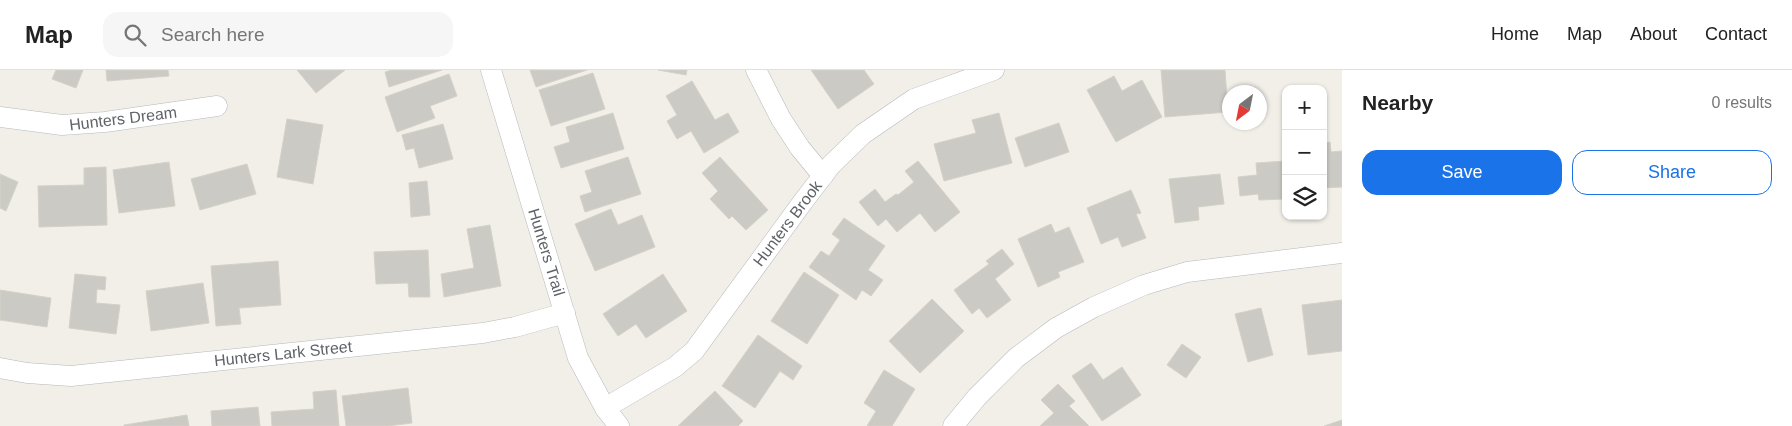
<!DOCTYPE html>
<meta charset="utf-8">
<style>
:root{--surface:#fff;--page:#f6f6f6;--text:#222;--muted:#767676;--line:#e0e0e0;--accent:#1a73e8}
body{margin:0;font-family:Helvetica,sans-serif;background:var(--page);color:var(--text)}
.controls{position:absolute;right:15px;top:15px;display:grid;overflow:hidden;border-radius:10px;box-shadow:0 1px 4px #0004}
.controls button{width:45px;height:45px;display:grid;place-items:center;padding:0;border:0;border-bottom:1px solid var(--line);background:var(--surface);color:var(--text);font:25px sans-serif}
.compass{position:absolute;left:1222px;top:15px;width:45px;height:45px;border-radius:50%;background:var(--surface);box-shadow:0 1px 4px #0004;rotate:212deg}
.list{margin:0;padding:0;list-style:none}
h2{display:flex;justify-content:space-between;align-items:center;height:65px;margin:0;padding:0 20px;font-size:21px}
h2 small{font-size:16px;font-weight:400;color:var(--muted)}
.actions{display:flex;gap:10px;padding:15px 20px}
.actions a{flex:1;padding:11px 0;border:1px solid var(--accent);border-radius:15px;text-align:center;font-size:18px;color:var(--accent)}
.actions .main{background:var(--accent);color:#fff}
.icon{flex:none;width:28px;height:28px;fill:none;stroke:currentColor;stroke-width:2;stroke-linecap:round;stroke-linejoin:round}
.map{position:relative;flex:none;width:1342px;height:356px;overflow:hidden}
header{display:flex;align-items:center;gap:30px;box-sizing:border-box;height:70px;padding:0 25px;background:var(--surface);border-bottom:1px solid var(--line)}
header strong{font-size:24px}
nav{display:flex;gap:28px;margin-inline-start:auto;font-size:18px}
.search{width:350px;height:45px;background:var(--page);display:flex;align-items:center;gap:12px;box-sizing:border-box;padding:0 18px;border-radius:15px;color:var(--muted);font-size:19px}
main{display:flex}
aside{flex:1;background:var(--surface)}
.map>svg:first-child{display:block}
.building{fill:#cccac5;stroke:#d6d1c6}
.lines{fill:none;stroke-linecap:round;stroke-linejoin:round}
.street-casing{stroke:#b5b8bc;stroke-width:21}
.street{stroke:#fff;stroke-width:20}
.labels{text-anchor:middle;stroke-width:4;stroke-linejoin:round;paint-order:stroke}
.street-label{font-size:16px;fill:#5f6368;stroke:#fff}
</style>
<header>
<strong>Map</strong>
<div class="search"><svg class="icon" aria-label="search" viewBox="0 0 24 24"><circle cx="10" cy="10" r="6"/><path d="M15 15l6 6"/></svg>Search here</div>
<nav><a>Home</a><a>Map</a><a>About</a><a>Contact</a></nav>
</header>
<main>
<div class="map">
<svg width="1342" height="356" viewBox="0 0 1342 356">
<rect width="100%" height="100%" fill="#f1efe8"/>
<!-- building -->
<g class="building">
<path d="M56,0H83L76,18L52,9Z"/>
<path d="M106,0H168L169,6L107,11Z"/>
<path d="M297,0H345L316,23Z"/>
<path d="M442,0L389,17L385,2L392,0Z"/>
<path d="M530,0H587L536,17Z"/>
<path d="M658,0H687L686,5Z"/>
<path d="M811,0H864L874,14L838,39Z"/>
<path d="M1161,0H1225L1228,42L1165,47Z"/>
<path d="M593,3L605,39L551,56L539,20Z"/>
<path d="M449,4L457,26L430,36L435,48L397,62L385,27Z"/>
<path d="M1114,6L1122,21L1142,10L1162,47L1116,72L1087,20Z"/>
<path d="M692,11L715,50L728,43L739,62L704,83L691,61L677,69L667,51L677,45L666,26Z"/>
<path d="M613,43L624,79L561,98L554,77L570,72L566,57Z"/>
<path d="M999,43L1012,93L944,111L934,74L976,63L972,50Z"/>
<path d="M287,49L323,55L313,114L277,107Z"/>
<path d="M1059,53L1069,82L1025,97L1015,68Z"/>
<path d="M443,54L453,89L419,98L414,78L406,80L402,65Z"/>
<path d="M1330,72L1331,82L1342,81V117L1323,118V73Z"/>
<path d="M628,87L641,124L585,142L580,126L592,122L585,101Z"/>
<path d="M720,87L768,140L746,160L732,146L729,149L710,129L718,121L702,103Z"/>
<path d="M918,91L960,142L935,162L920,143L897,162L886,149L878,156L859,132L875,119L885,132L896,124L898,125L914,112L905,101Z"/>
<path d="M1286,91V129L1259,130L1258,124L1240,126L1238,107L1257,105L1256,93Z"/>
<path d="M169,92L175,136L119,143L113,100Z"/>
<path d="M247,94L256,124L200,140L191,109Z"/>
<path d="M106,97L107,155L39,157L38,116L84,115V98Z"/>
<path d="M0,104L18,112L6,141L0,138Z"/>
<path d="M1220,104L1224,134L1198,137L1199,150L1175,153L1169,109Z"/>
<path d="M427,111L430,145L411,147L409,113Z"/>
<path d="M1131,120L1141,143L1136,144L1146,168L1122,177L1118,167L1101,174L1087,138Z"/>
<path d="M611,139L618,155L642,145L655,177L595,201L575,154Z"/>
<path d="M844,148L885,176L868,200L883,210L871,226L862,220L856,230L809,197L821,181L829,186L840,170L832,164Z"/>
<path d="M1051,154L1055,163L1069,157L1084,192L1058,202L1060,207L1038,217L1018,169Z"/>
<path d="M490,155L501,216L444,227L441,204L474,198L467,159Z"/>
<path d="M1002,179L1014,194L995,209L1011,230L987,248L979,238L972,244L954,220L989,194L986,191Z"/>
<path d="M428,180L430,227H409L408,213L376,214L374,182Z"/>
<path d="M278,191L281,235L239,238L241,254L216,256L211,196Z"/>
<path d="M804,202L839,225L807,274L771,251Z"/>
<path d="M75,204L106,207L105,220L97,219L96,233L120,235L116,264L69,258Z"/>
<path d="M663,204L687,241L646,268L636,254L618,266L603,244Z"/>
<path d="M203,213L209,253L151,261L146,221Z"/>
<path d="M0,220L51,228L47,257L0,250Z"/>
<path d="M932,229L964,261L920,303L889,271Z"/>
<path d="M1342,230V281L1308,285L1302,235Z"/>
<path d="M1261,238L1273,285L1248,292L1235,244Z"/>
<path d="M758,265L802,296L793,310L780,301L755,338L722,316Z"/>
<path d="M1182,274L1201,287L1186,308L1167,295Z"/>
<path d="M1091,293L1103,310L1122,297L1141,325L1102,351L1072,306Z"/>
<path d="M884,300L915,319L892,356H867L876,341L864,333Z"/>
<path d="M1058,314L1075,331L1069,336L1089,356H1040L1054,343L1041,330Z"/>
<path d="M408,318L412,353L388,356H346L342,326Z"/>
<path d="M336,320L339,356H272L271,342L314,339L313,322Z"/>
<path d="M715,321L743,351L738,356H678Z"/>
<path d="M258,337L260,356H212L211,341Z"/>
<path d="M187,345L189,356H124V355Z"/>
<path d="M1342,350V356H1324Z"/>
</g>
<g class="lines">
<!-- street casing -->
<g class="street-casing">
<g id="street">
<path d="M491,0L578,288L605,338L619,356"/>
<path d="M756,0L781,49L800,78L823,106"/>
<path d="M0,47L62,55L105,52L217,36"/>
<path d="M0,298L27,303L71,306L483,263L515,257L565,243"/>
<path d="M605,338L675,297L694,281L802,133L831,95L863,64L914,29L994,0"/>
<path d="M953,356L977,327L1016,288L1056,258L1094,237L1144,215L1187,202L1342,183"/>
</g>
</g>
<!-- street -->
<use href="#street" class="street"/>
</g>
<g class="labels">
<!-- street labels -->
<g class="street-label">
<text transform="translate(123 48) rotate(-7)" y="6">Hunters Dream</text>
<text transform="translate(787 153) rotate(-53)" y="6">Hunters Brook</text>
<text transform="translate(547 182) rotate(73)" y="6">Hunters Trail</text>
<text transform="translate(283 283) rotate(-6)" y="6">Hunters Lark Street</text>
</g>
</g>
</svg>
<div class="controls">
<button>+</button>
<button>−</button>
<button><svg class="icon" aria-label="layers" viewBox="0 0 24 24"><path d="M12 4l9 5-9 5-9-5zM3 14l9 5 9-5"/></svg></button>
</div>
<svg class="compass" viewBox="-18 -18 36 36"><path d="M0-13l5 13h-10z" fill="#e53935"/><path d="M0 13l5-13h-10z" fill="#767676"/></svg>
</div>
<aside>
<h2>Nearby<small>0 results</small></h2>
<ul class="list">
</ul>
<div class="actions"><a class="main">Save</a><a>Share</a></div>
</aside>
</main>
